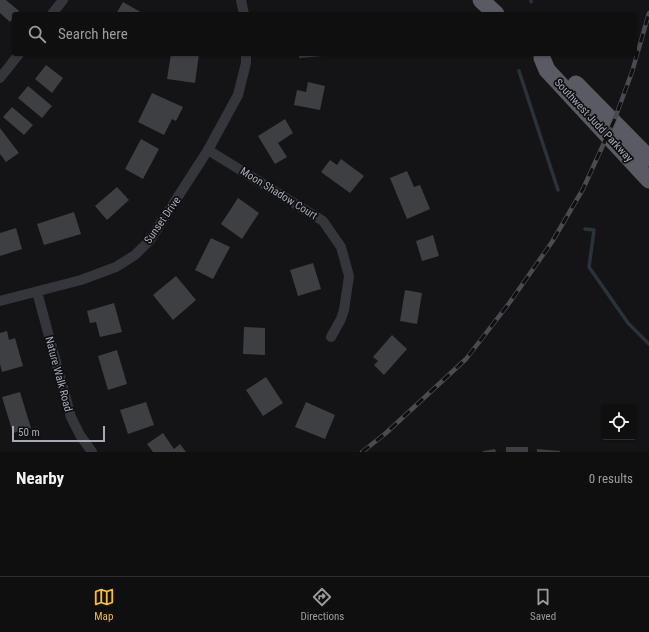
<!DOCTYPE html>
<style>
:root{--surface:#0f0f10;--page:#1d1d1e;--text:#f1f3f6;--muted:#9b9c9f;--line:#2f2f30;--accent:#f6bf2c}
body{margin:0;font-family:"Roboto Condensed",sans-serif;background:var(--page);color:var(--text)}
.controls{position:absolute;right:12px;bottom:12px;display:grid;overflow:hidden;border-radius:4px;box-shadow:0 1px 3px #0004}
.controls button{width:36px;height:36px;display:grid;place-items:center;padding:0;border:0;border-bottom:1px solid var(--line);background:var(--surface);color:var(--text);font:20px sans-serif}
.scale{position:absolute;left:12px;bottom:10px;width:93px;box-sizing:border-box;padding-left:4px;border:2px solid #a6aab7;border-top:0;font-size:11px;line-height:14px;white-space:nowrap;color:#a6aab7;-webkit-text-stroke:3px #0f0f11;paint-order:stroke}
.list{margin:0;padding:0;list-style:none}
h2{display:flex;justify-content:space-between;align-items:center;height:52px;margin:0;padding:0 16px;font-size:17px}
h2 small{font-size:13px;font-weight:400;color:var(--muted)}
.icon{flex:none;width:22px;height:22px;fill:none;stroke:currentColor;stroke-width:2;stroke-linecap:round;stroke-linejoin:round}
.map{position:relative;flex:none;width:649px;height:452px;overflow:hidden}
.search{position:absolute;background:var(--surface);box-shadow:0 1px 3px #0004;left:12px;right:12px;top:12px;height:44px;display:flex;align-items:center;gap:10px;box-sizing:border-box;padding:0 14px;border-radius:4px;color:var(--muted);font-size:15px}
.sheet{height:124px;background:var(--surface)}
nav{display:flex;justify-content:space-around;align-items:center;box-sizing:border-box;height:56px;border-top:1px solid var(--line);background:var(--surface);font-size:11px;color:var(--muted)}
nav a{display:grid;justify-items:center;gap:2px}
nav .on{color:var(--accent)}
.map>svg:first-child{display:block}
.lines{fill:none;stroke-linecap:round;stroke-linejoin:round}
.stream{stroke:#2a323a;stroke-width:3.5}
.building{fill:#3e3f43}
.minor{stroke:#35363b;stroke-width:10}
.trunk{stroke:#595a63;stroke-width:17}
.rail-casing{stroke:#4a4b52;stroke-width:4.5}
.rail{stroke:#0f0f11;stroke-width:3;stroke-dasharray:9;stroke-linecap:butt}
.labels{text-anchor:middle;stroke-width:3.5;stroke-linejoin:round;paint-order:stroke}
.street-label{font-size:11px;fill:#a6aab7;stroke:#0f0f11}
</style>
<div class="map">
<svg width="649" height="452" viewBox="0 0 649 452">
<rect width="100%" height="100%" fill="#141416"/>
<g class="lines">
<!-- stream -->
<g class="stream">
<path d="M531,0V2"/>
<path d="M519,71L558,190"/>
<path d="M585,229L594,230L589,267L628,323L649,344"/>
</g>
</g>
<!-- building -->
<g class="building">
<path d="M0,0H6L19,11L17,14H14V17L10,22L0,13Z"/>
<path d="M123,2L144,14H116Z"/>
<path d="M171,54H199L195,83L167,79Z"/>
<path d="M299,54H322L323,56L299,58Z"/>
<path d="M46,65L63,78L52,93L35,79Z"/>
<path d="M308,82L325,86L320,110L294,105L297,90L306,92Z"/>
<path d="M28,86L52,106L42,118L18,98Z"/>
<path d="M152,93L183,107L176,121L172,119L164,135L138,122Z"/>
<path d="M12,107L33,125L24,135L3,117Z"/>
<path d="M285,119L293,133L278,143L287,157L275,164L258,136Z"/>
<path d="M0,128L19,153L6,162L0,154Z"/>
<path d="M141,139L159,149L143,179L125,169Z"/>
<path d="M341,159L364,176L350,193L321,172L330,160L337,165Z"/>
<path d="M407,171L414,187L420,185L430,209L407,219L390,178Z"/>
<path d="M117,187L129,200L107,220L95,206Z"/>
<path d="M238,198L259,213L242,239L221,224Z"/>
<path d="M74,212L81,234L44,245L37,224Z"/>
<path d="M16,228L22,249L0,256V233Z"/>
<path d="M433,235L439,256L422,261L416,241Z"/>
<path d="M211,238L230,247L213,279L195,270Z"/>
<path d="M313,263L321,289L298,296L290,270Z"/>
<path d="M176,276L196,300L173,320L153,295Z"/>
<path d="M405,290L422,293L417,324L400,321Z"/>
<path d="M114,303L122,332L100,337L96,322L90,323L87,311Z"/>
<path d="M244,327L265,328V355L243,354Z"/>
<path d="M7,331L9,340L15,338L23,366L2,372L0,364V333Z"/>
<path d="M392,335L407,349L384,375L374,365L378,361L373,357Z"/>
<path d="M117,350L127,384L108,390L98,356Z"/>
<path d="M266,377L283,403L263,416L246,390Z"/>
<path d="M20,392L31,428L13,433L2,397Z"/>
<path d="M146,402L154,425L128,434L120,410Z"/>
<path d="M306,402L335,415L325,439L295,427Z"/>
<path d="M163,433L174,449L180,444L186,452H153L147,444Z"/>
<rect x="506" y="447" width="22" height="5"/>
<path d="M495,449L496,452H483V451Z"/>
<path d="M537,449L560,451V452H537Z"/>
</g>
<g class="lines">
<!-- minor -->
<g class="minor">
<path d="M241,0L244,14"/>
<path d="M52,14L63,0"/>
<path d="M0,78L19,54"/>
<path d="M208,150L323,221L341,247L349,276L344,310L341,319L331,337"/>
<path d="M37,292L71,417L80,435L92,452"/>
<path d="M0,301L81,280L116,267L135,255L150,240L208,150L238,95L246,63V54"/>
</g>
<!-- trunk -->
<g class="trunk">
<path d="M481,0L496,14"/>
<path d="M542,58L547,70L649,180"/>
<path d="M576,84L649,158"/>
</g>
<!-- rail casing -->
<g class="rail-casing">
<path id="rail" d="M362,452L386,433L466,359L510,302L552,242L583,189L614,121L632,72L649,13"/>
</g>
<!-- rail -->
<use href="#rail" class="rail"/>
</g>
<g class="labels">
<!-- street labels -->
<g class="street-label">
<text transform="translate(594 120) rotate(47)" y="4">Southwest Judd Parkway</text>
<text transform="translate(279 193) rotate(32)" y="4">Moon Shadow Court</text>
<text transform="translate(162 220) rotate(-55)" y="4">Sunset Drive</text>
<text transform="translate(59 374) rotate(75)" y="4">Nature Walk Road</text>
</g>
</g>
</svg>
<div class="controls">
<button><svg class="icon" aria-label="locate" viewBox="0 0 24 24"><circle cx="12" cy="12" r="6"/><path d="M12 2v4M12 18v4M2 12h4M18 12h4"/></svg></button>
</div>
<div class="scale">50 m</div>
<div class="search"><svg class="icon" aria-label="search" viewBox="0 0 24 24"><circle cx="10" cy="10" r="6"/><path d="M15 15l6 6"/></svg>Search here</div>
</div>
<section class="sheet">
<h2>Nearby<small>0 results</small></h2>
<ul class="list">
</ul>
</section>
<nav>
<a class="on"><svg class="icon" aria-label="map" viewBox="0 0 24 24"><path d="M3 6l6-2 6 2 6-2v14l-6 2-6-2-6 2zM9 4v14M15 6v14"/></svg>Map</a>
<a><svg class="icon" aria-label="directions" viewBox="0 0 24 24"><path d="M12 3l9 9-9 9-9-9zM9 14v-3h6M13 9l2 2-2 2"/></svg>Directions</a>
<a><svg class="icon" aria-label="saved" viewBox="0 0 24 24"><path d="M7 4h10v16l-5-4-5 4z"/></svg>Saved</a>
</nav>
